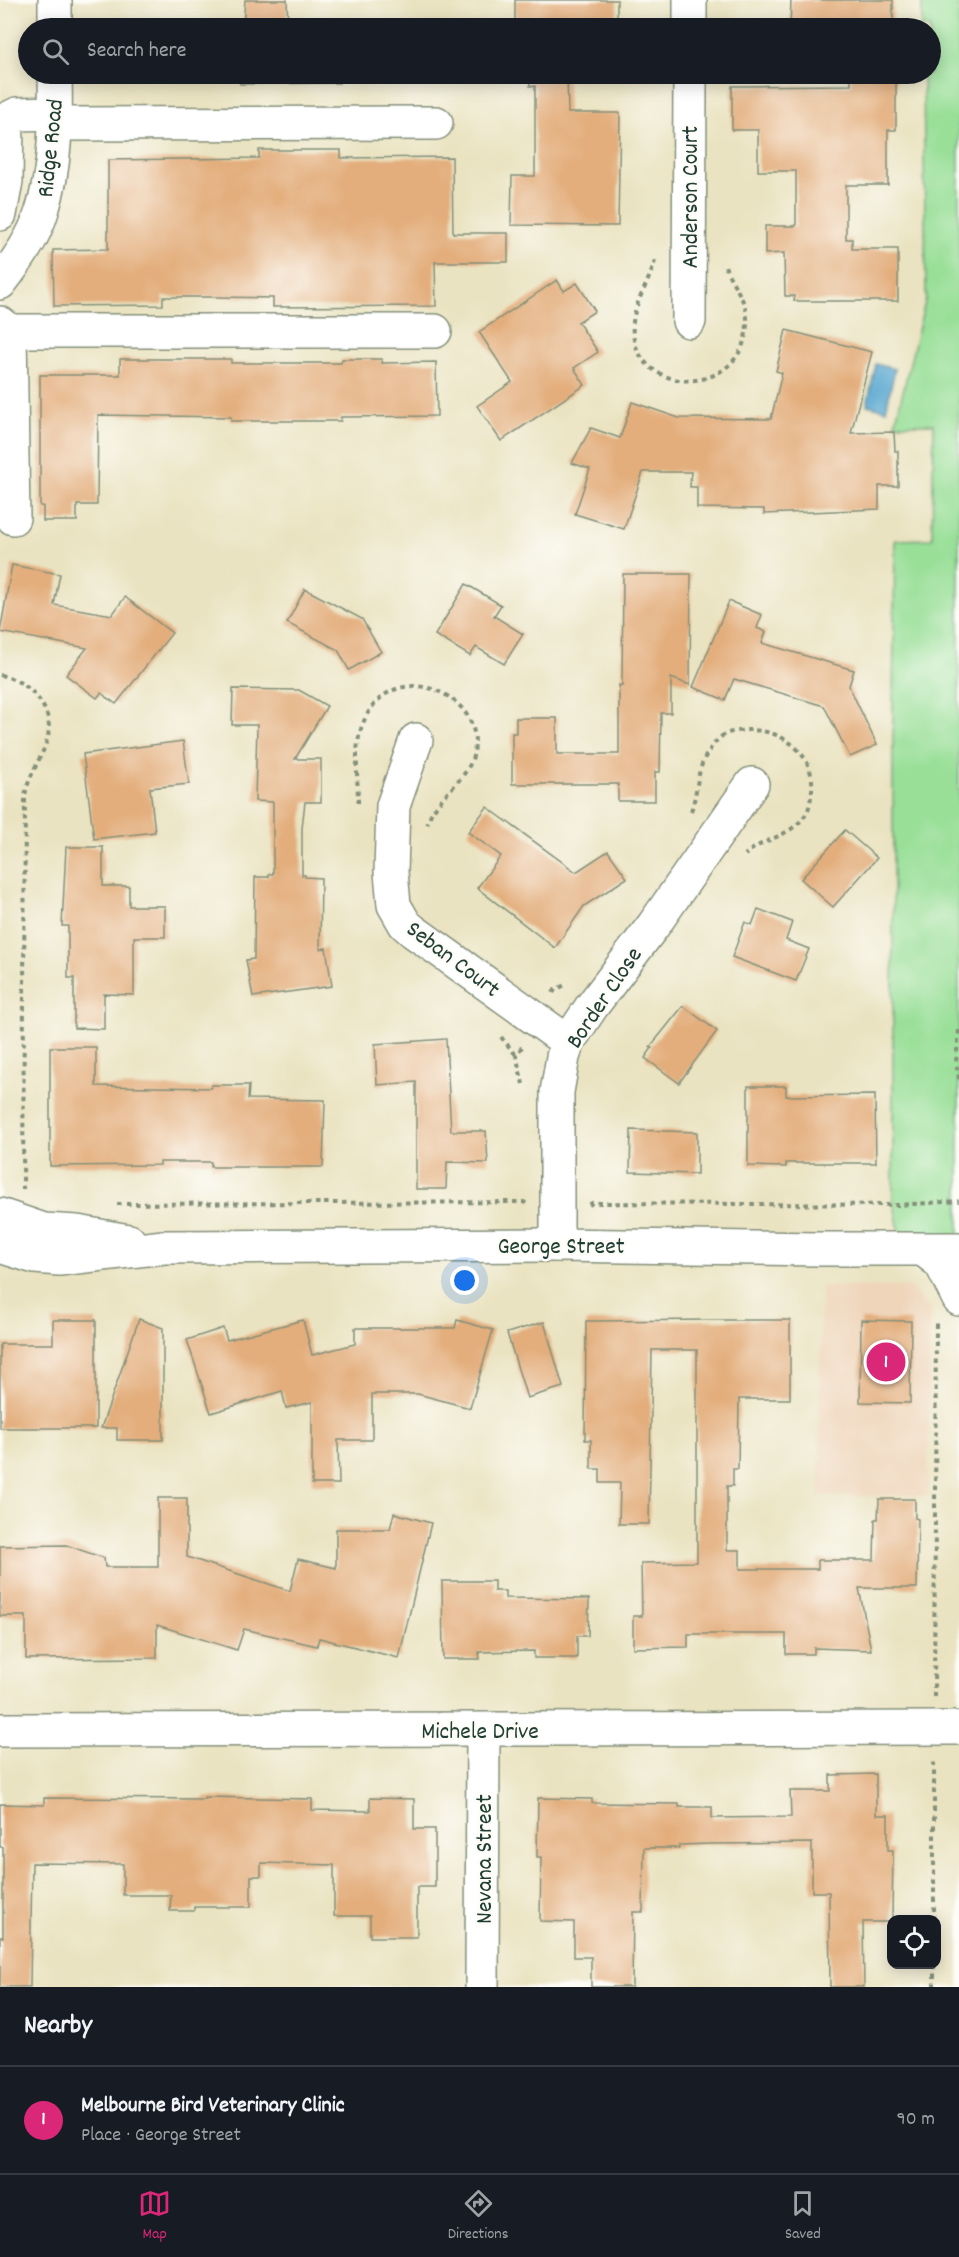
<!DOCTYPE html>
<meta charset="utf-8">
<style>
:root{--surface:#171b24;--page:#20242c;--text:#f1f3f6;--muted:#9ea1a6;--line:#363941;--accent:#db2777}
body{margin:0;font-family:Dekko,sans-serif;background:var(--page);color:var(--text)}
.controls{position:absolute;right:18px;bottom:18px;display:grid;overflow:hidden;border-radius:12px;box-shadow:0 3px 15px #0003}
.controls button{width:54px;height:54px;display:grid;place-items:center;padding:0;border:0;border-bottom:2px solid var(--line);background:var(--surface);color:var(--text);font:30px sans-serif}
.you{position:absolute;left:465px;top:1281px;width:21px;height:21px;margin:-15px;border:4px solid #fff;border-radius:50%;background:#1a73e8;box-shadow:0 0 0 9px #1a73e833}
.badge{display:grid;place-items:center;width:39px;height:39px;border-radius:50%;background:var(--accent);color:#fff;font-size:20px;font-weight:700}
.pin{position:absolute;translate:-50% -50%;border:3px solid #fff;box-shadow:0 2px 6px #0006}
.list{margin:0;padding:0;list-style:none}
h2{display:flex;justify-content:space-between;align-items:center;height:78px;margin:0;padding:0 24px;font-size:26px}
h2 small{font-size:20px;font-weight:400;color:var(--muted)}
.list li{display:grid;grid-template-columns:39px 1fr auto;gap:18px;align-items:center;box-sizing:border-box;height:108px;padding:0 24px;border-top:2px solid var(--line)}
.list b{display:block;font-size:22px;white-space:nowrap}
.list p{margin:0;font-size:20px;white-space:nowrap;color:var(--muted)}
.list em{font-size:20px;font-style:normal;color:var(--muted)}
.icon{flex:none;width:33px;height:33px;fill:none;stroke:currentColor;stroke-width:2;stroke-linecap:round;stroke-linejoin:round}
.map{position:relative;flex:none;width:959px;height:1987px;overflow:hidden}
.search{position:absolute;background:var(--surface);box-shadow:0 3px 15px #0003;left:18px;right:18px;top:18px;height:66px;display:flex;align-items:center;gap:15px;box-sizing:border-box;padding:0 21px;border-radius:33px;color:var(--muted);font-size:22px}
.sheet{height:186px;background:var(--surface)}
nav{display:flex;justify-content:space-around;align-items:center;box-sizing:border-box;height:84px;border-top:2px solid var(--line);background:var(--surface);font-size:16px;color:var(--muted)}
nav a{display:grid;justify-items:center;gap:3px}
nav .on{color:var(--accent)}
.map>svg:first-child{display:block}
.built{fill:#efd6bb}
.green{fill:#99df98;stroke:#5c8e66;stroke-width:1.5}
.water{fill:#54a5cf;stroke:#3a7182;stroke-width:1.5}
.building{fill:#e3ad7b}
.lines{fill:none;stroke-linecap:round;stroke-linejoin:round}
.minor-casing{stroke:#84907a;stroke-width:36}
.path{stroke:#84907a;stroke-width:4;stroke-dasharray:4.5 4.5;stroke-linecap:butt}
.minor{stroke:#fff;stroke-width:33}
.labels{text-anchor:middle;stroke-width:5;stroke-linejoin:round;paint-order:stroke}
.street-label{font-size:24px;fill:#1f3d34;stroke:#fdfcf7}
</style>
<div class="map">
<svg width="959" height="1987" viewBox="0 0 959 1987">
<rect width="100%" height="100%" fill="#fdfcf7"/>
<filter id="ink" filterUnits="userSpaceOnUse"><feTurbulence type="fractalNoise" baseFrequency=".0167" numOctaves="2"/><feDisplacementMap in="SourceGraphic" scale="12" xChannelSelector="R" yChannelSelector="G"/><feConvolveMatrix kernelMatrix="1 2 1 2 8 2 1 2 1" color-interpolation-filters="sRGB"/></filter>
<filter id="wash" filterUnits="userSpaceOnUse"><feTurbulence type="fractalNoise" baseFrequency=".008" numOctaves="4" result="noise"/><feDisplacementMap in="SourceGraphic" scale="24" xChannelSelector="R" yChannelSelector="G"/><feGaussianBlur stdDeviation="1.35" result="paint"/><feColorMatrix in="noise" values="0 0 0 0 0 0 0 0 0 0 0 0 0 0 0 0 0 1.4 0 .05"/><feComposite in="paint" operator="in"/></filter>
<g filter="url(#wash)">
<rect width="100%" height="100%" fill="#eae3c1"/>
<!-- built -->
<path class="built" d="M821,1286L911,1287L930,1310L928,1496H819Z"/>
<!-- green -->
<path class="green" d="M922,0H959V1249L903,1250L893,1199V712L895,540L932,539L934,424H895L926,298L923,74H930V28H922Z"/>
<!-- water -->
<path class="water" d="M876,364L895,369L886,410L867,405Z"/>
<g id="blocks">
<!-- building -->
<g class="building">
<path d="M245,0H287L288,28H339H243Z"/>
<rect x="515" y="0" width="102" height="28"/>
<path d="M791,0H893V28H790Z"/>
<path d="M240,74H339V83L240,84Z"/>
<path d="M530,74H567L568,113H620L618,226L511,225L512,176H535V86H530Z"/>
<path d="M851,74H896V130H888V185H846V239H852V249H898V301H794L795,296H785L784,253L765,254V226H796V171H758V130H732V86L851,85Z"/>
<path d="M259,150H341V158L452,157L453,233H508V262H435L436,306L273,307V298L217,297H163V305L54,306L53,250L108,249V160L259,158Z"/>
<path d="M557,280L564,291L577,283L595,311L578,322L598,352L574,368L585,385L501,441L477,406L512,382L479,332Z"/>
<path d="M786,330L872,352L851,433L894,432L895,451H898V486H879V509L764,514V509L697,508V487H690L691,472H643L624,529L575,514L590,469L572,463L591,428L620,438L632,402L679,418L771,419L782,373L776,371Z"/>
<path d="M120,359H231V363H341L342,359H382V363L436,362L437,416L341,417V421H231V417L98,415L97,505H77V521H43V506H40V375H120Z"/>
<path d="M12,565L60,574L54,605L112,615L125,597L172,633L116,704L101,693L97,698L66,675L87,648L0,632Z"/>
<path d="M623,574H691L690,685L671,678V713H661L660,772H655V801H618V784H512V733H516V718H557V754H619V685L622,686Z"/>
<path d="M466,584L501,605L494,616L523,634L504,664L476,647L470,656L435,635Z"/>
<path d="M305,589L362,619L381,652L349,670L338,650L287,623Z"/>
<path d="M729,601L762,615L757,628L766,632L762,643L854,670L849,686L877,745L850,757L824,706L734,679L725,700L693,687Z"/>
<path d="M233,689L299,690L327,706L295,759H321V802H305L302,828V875H305V877L321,878L320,949L326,948L332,986L253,997L246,960L254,959L255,877H269V874H273V802L255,801L257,725H232Z"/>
<path d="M183,741L189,784L150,788L155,832L94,839L83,754Z"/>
<path d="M487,807L576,872L608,851L627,878L584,906L555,948L477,888L501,856L468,832Z"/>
<path d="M845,830L877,858L833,907L801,879Z"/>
<path d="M66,847H103V886H129V906H165V937H134V995L104,994V1029L74,1028V978H68V926H62Z"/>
<path d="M758,909L792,922L786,940L809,949L796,981L732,957L745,922L752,925Z"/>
<path d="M683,1006L717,1031L679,1083L645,1058L652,1048L650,1047Z"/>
<path d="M446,1039L451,1131H486L488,1163L447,1162L446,1189H416V1082L377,1085L375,1044Z"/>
<path d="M50,1047H96V1086L211,1088V1085H249L248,1099L325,1100L323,1167H211V1162H160V1165L50,1166Z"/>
<path d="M748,1086H786V1096L875,1095L876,1163H786V1167L748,1166Z"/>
<path d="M631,1130L697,1132V1174L630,1172Z"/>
<path d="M139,1319L163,1328V1440H117V1428H101Z"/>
<path d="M53,1320H96V1428H0V1344H53Z"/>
<path d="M303,1320L312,1355L355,1344V1328H455L457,1320L493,1330L470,1408L418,1394H372V1440H338L339,1484H312V1402L286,1408L282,1391L211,1413L187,1340L223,1328L227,1340Z"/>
<path d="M717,1320H790V1399H739L738,1469H733V1486H727V1550H740V1569H818V1560H874L875,1519H878L879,1499H915V1518L918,1519L917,1588H859L871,1650L814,1648V1654H786V1634H688V1647L633,1648V1616H642L641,1563L697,1562V1350H652L649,1524H619L620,1483H600V1469H591V1440H585L586,1321Z"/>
<path d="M861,1320L911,1321L910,1403L860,1402Z"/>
<path d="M544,1322L563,1387L527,1398L507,1333Z"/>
<path d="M158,1498H187V1557L290,1591L298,1559L336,1568V1529H390L394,1513L431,1523L399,1658L319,1638L317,1646L244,1629L237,1650L157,1625V1658L26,1659V1616H0V1546L66,1545L104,1558L105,1567H158Z"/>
<path d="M442,1581H494V1591H505V1598L589,1599L588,1636H577V1658H534V1651L479,1652L480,1659H443Z"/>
<path d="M876,1774V1815H888V1850H893L892,1920L891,1922H863L864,1987H830L829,1892H812V1843L712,1844L679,1845V1848H644L643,1912H633L632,1987H591V1957H574V1922L540,1921L541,1857H537L538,1798L592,1799V1803L679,1804V1807H712V1818L791,1817L790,1791H830V1775Z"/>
<path d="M204,1797L312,1799V1810L370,1811V1798L414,1799V1829H435V1887H417V1937H370V1916H334V1865L261,1863V1876H251V1907H194V1911H170L171,1895H123V1864L32,1863L30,1987H0V1937H3V1847H0V1804L44,1805V1798L204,1799Z"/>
</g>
</g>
</g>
<g filter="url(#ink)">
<use href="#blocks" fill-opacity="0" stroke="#84907a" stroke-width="1.5"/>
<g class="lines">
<!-- minor casing -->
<g class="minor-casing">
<g id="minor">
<path d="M55,0V28"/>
<path d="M690,28V0"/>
<path d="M55,124L436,123"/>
<path d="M0,214L6,181L7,119L17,114L55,113"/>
<path d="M0,283C17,261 34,238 42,211C56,167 56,119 55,74"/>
<path d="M689,321L690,74"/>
<path d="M0,323L10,331H435"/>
<path d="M10,331L13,518"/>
<path d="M416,740L393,806L391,872L394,905L405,924L413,931L568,1042"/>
<path d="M0,1215L44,1230L77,1232L129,1241"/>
<path d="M557,1245V1092L563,1057L568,1042L592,1006L653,926L752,784"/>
<path d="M0,1246L35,1257L59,1259L164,1247L557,1245L818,1249H959"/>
<path d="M924,1250L941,1263L959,1299"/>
<path d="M0,1730L959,1728"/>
<path d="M482,1987L483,1730"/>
</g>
</g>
<!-- path -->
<g class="path">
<path d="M655,260C649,286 630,306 633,334C642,401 748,395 747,320C747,297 729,283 724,262"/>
<path d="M0,675C14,678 27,685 36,696C68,735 31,759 25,796L23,1189"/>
<path d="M358,803C358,780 354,751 361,729C386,651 486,692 474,752C470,775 448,789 435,808C431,812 429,819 427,824"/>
<path d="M691,811C698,792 696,771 707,754C711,747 716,741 722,736C729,731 740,731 748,730C786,729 819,758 811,797C810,802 809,810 806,814C792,837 763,838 745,855"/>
<path d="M553,993L555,990L567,984"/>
<path d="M959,1030L956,1062L959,1079"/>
<path d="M501,1037L516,1055"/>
<path d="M522,1047L516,1055L523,1084"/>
<path d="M117,1204L524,1202L526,1204"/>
<path d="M589,1205L592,1203L898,1205L959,1201"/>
<path d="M934,1697L936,1323"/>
<path d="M934,1920V1761"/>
<path d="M934,1987V1964"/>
</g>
<!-- minor -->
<use href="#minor" class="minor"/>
</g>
</g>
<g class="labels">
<!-- street labels -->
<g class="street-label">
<text transform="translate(49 148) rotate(-84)" y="8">Ridge Road</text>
<text transform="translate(689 197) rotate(-90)" y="8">Anderson Court</text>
<text transform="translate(454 958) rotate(37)" y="8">Seban Court</text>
<text transform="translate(603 997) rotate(-56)" y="8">Border Close</text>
<text x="561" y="1253">George Street</text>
<text x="480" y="1738">Michele Drive</text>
<text transform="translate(483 1859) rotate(-90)" y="8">Nevana Street</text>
</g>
</g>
</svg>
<div class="controls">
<button><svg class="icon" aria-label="locate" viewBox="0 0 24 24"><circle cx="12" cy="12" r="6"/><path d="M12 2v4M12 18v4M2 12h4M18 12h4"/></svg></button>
</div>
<div class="you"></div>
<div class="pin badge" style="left:886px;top:1362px">1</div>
<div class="search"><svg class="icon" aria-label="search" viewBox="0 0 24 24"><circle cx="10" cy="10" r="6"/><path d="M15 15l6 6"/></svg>Search here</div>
</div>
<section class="sheet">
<h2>Nearby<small></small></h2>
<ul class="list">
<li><span class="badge">1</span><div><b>Melbourne Bird Veterinary Clinic</b><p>Place · George Street</p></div><em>90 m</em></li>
</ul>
</section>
<nav>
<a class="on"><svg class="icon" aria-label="map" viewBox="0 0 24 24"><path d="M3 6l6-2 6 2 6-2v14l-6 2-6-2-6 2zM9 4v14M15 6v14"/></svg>Map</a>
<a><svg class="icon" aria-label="directions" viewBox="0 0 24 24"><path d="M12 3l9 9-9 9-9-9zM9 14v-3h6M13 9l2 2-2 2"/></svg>Directions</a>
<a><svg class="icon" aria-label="saved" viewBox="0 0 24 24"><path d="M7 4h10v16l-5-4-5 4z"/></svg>Saved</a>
</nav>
